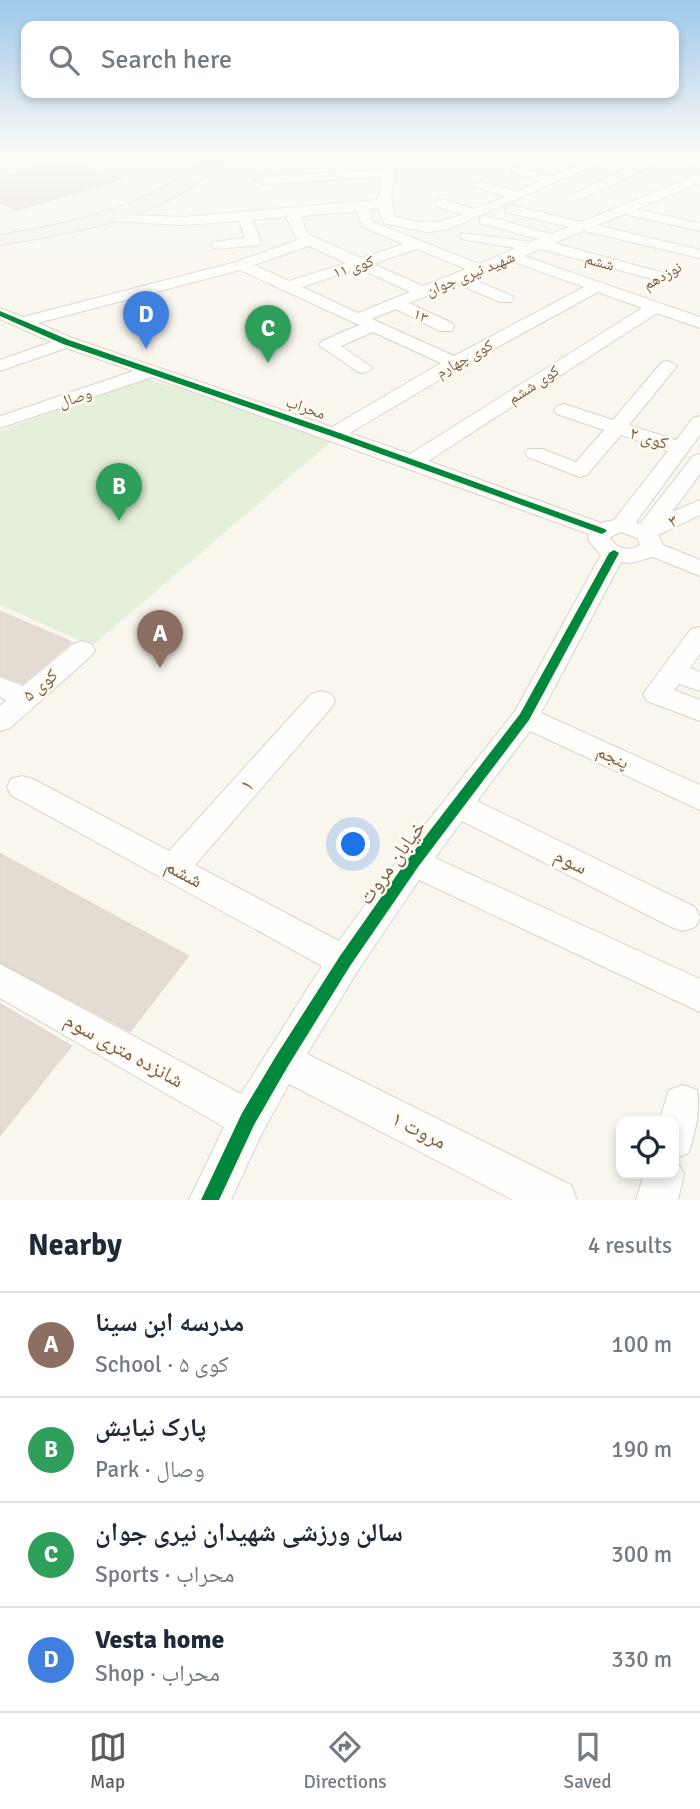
<!DOCTYPE html>
<meta charset="utf-8">
<style>
:root{--surface:#fff;--page:#f6f6f7;--text:#1f2937;--muted:#747a83;--line:#e0e1e3;--accent:#5c5a5a}
body{margin:0;font-family:Signika,"Noto Naskh Arabic",sans-serif;background:var(--page);color:var(--text)}
.controls{position:absolute;right:21px;bottom:21px;display:grid;overflow:hidden;border-radius:14px;box-shadow:0 4px 10px #0003}
.controls button{width:63px;height:63px;display:grid;place-items:center;padding:0;border:0;border-bottom:2px solid var(--line);background:var(--surface);color:var(--text);font:35px sans-serif}
.you{position:absolute;left:354px;top:845px;width:24px;height:24px;margin:-18px;border:5px solid #fff;border-radius:50%;background:#1a73e8;box-shadow:0 0 0 10px #1a73e833}
.badge{display:grid;place-items:center;width:46px;height:46px;border-radius:50%;background:var(--accent);color:#fff;font-size:23px;font-weight:700}
.pin{position:absolute;translate:-50% -58px;filter:drop-shadow(0 2px 4px #0008)}
.pin::after{content:'';position:absolute;top:37px;width:24px;height:21px;background:inherit;clip-path:polygon(0 0,100% 0,50% 100%)}
.list{margin:0;padding:0;list-style:none}
h2{display:flex;justify-content:space-between;align-items:center;height:91px;margin:0;padding:0 28px;font-size:30px}
h2 small{font-size:23px;font-weight:400;color:var(--muted)}
.list li{display:grid;grid-template-columns:46px 1fr auto;gap:21px;align-items:center;box-sizing:border-box;height:105px;padding:0 28px;border-top:2px solid var(--line)}
.list b{display:block;font-size:26px;white-space:nowrap}
.list p{margin:0;font-size:23px;white-space:nowrap;color:var(--muted)}
.list em{font-size:23px;font-style:normal;color:var(--muted)}
.icon{flex:none;width:38px;height:38px;fill:none;stroke:currentColor;stroke-width:2;stroke-linecap:round;stroke-linejoin:round}
.map{position:relative;flex:none;width:700px;height:1200px;overflow:hidden}
.search{position:absolute;background:var(--surface);box-shadow:0 4px 10px #0003;left:21px;right:21px;top:21px;height:77px;display:flex;align-items:center;gap:18px;box-sizing:border-box;padding:0 24px;border-radius:14px;color:var(--muted);font-size:26px}
.sheet{height:511px;background:var(--surface)}
nav{display:flex;justify-content:space-around;align-items:center;box-sizing:border-box;height:98px;border-top:2px solid var(--line);background:var(--surface);font-size:19px;color:var(--muted)}
nav a{display:grid;justify-items:center;gap:4px}
nav .on{color:var(--accent)}
.map>svg:first-child{display:block}
.green{fill:#e4f0d9}
.building{fill:#e4dcd3;stroke:#e2dad0;stroke-width:2}
.lines{fill:none;stroke-linecap:round;stroke-linejoin:round}
.minor-casing{stroke:#d9d3cc;stroke-width:2}
.major-casing{stroke:#dad3cb;stroke-width:2}
.minor{fill:#fefefc;fill-rule:evenodd}
.major{fill:#f3f0e7;fill-rule:evenodd}
.cycleway-casing{stroke:#fffbf1;stroke-width:5}
.cycleway{fill:#00873e;fill-rule:evenodd}
.labels{text-anchor:middle;stroke-width:5;stroke-linejoin:round;paint-order:stroke}
.far-street-label{font-size:16px;fill:#7a614c;stroke:#fffbf1}
.street-label{font-size:18px;fill:#7a614c;stroke:#fffbf1}
.near-street-label{font-size:21px;fill:#7a614c;stroke:#fffbf1}
</style>
<div class="map">
<svg width="700" height="1200" viewBox="0 0 700 1200">
<rect width="100%" height="100%" fill="#f9f6ee"/>
<!-- green -->
<path class="green" d="M145,378L335,438L92,646L0,605V431Z"/>
<!-- building -->
<g class="building">
<path d="M56,160L122,179L18,210L0,203V178Z"/>
<path d="M0,612L29,624L71,642L23,683L0,675Z"/>
<path d="M0,854L188,956L130,1031L0,962Z"/>
<path d="M0,1004L71,1046L0,1135Z"/>
</g>
<g class="lines">
<!-- minor casing -->
<g class="minor-casing">
<g id="minor">
<path d="M303,154H381L375,158L307,160L303,159Z"/>
<path d="M386,154H398L391,196L395,217C421,223 438,225 463,214L436,206V200L441,199L475,209L506,196L474,187V181L517,191L541,181L512,173V167L552,176L577,165L540,157L538,154C555,154 569,159 585,160C594,161 607,154 619,154L447,230L427,232L384,223L378,208L369,210L373,222L479,264L516,248L461,239V233L531,242L538,239L480,223V217L485,216L551,234L569,227L506,212V206L511,205L581,222L700,174V183L636,209L700,223V231L624,214L597,225L700,250V258L584,231L554,243L664,273L667,276L664,279L659,281L541,249L524,256L700,317V328L657,313L428,461L601,523L614,520L668,451L621,435L587,475L580,477L528,457L525,453L528,449H542L576,462L604,430L557,414L554,410L557,406L564,404L613,420L662,362L668,361L677,366L629,425L676,440L693,418L700,416V435L636,522L640,524L693,456L700,454V474L672,512L700,500V515L658,535L663,545L700,560V576L653,557L631,563L621,562L541,713L700,785V810L530,731L477,801L695,907L700,917L695,927L683,931L671,927L462,821L435,858L700,979V1012L419,880L357,972L307,1054L571,1185L577,1200H513L289,1084L262,1133L231,1200H189L224,1127L0,998V964L241,1094L322,966L11,795L7,787L11,779L22,776L33,779L169,851L311,694L321,691L331,694L335,701L331,708L195,865L339,941L402,854L515,711L601,555L588,540L589,534L152,377L0,428V416L134,371L66,348L0,371V360L51,342L0,319V308L23,317L236,262L297,240L286,217L252,220L261,242L259,245L218,249L213,248L211,245L213,242L245,238L239,221L184,225L109,221L104,220V214L184,217L378,200L381,177L261,184L255,180L261,176L383,170ZM357,211L362,227L404,244L361,258L308,234L300,216ZM309,246L346,263L289,281L254,265ZM417,249L466,269L423,286L373,264ZM511,261L584,287L454,356L372,319L396,309L440,331H452L454,327L452,323L409,303L457,284L500,302H512L514,299L512,296L470,278ZM359,268L410,292L358,313L302,287ZM240,270L359,325L322,341L319,345L358,372L364,373L373,368L341,346L373,332L441,363L332,427L72,338L38,323ZM598,292L642,308L410,454L350,433L461,367ZM621,532L637,538L640,545C629,552 615,549 610,537Z"/>
<path d="M478,154H495L489,158H479Z"/>
<path d="M657,154H674L700,161V169L668,159L583,198L578,199L571,195Z"/>
<path d="M700,627V654L690,668L700,672V691L679,684L674,690L700,700V721L647,701L643,694L691,629Z"/>
<path d="M82,641L91,644L95,650L91,656L10,728L0,731V706L6,700L0,697V677L23,686L73,644Z"/>
<path d="M683,1085L697,1090C700,1110 696,1134 688,1153L675,1158L684,1174L678,1200H636L644,1174H674V1121H659L669,1090Z"/>
</g>
</g>
<!-- major casing -->
<g class="major-casing">
<path id="major" d="M213,154H228C177,217 75,233 0,245V235C78,222 151,206 213,154Z"/>
</g>
<!-- minor -->
<use href="#minor" class="minor"/>
<!-- major -->
<use href="#major" class="major"/>
<!-- cycleway casing -->
<g class="cycleway-casing">
<g id="cycleway">
<path d="M0,311L69,340L337,432L605,529L607,531L602,534L599,533L331,436L63,344L0,316Z"/>
<path d="M614,550L619,553L529,720L418,867L350,966L288,1066L254,1125L219,1200H201L242,1113L276,1056L340,956L408,859L520,714L609,553Z"/>
</g>
</g>
<!-- cycleway -->
<use href="#cycleway" class="cycleway"/>
</g>
<!-- sky -->
<linearGradient id="sky" x2="0" y2="1"><stop stop-color="#9ec8e9"/><stop offset="0.48" stop-color="#fcfbf7"/><stop offset="1" stop-color="#fcfbf7" stop-opacity="0"/></linearGradient>
<rect width="700" height="322" fill="url(#sky)"/>
<g class="labels">
<!-- far-street labels -->
<g class="far-street-label">
<text transform="translate(600 261) rotate(15)" y="6">ششم</text>
<text transform="translate(353 266) rotate(-18)" y="6">کوی ۱۱</text>
<text transform="translate(470 273) rotate(-22)" y="6">شهید نیری جوان</text>
<text transform="translate(662 275) rotate(-29)" y="6">نوزدهم</text>
<text transform="translate(421 315) rotate(25)" y="6">۱۳</text>
<text transform="translate(464 358) rotate(-29)" y="6">کوی چهارم</text>
<text transform="translate(533 384) rotate(-33)" y="6">کوی ششم</text>
<text transform="translate(75 397) rotate(-18)" y="6">وصال</text>
<text transform="translate(306 407) rotate(19)" y="6">محراب</text>
</g>
<!-- street labels -->
<g class="street-label">
<text transform="translate(649 438) rotate(17)" y="6">کوی ۲</text>
<text transform="translate(673 521) rotate(-23)" y="6">۳</text>
<text transform="translate(40 685) rotate(-40)" y="6">کوی ۵</text>
<text transform="translate(613 757) rotate(25)" y="6">پنجم</text>
</g>
<!-- near-street labels -->
<g class="near-street-label">
<text transform="translate(247 785) rotate(-48)" y="7">۱</text>
<text transform="translate(571 861) rotate(26)" y="7">سوم</text>
<text transform="translate(392 862) rotate(-54)" y="7">خیابان مروت</text>
<text transform="translate(184 873) rotate(28)" y="7">ششم</text>
<text transform="translate(124 1050) rotate(29)" y="7">شانزده متری سوم</text>
<text transform="translate(419 1130) rotate(27)" y="7">مروت ۱</text>
</g>
</g>
</svg>
<div class="controls">
<button><svg class="icon" aria-label="locate" viewBox="0 0 24 24"><circle cx="12" cy="12" r="6"/><path d="M12 2v4M12 18v4M2 12h4M18 12h4"/></svg></button>
</div>
<div class="you"></div>
<div class="pin badge" style="left:160px;top:668px;background:#8d6e63">A</div>
<div class="pin badge" style="left:119px;top:521px;background:#2e9e5b">B</div>
<div class="pin badge" style="left:268px;top:363px;background:#2e9e5b">C</div>
<div class="pin badge" style="left:146px;top:349px;background:#3f7fe0">D</div>
<div class="search"><svg class="icon" aria-label="search" viewBox="0 0 24 24"><circle cx="10" cy="10" r="6"/><path d="M15 15l6 6"/></svg>Search here</div>
</div>
<section class="sheet">
<h2>Nearby<small>4 results</small></h2>
<ul class="list">
<li><span class="badge" style="background:#8d6e63">A</span><div><b>مدرسه ابن سینا</b><p>School · کوی ۵</p></div><em>100 m</em></li>
<li><span class="badge" style="background:#2e9e5b">B</span><div><b>پارک نیایش</b><p>Park · وصال</p></div><em>190 m</em></li>
<li><span class="badge" style="background:#2e9e5b">C</span><div><b>سالن ورزشی شهیدان نیری جوان</b><p>Sports · محراب</p></div><em>300 m</em></li>
<li><span class="badge" style="background:#3f7fe0">D</span><div><b>Vesta home</b><p>Shop · محراب</p></div><em>330 m</em></li>
</ul>
</section>
<nav>
<a class="on"><svg class="icon" aria-label="map" viewBox="0 0 24 24"><path d="M3 6l6-2 6 2 6-2v14l-6 2-6-2-6 2zM9 4v14M15 6v14"/></svg>Map</a>
<a><svg class="icon" aria-label="directions" viewBox="0 0 24 24"><path d="M12 3l9 9-9 9-9-9zM9 14v-3h6M13 9l2 2-2 2"/></svg>Directions</a>
<a><svg class="icon" aria-label="saved" viewBox="0 0 24 24"><path d="M7 4h10v16l-5-4-5 4z"/></svg>Saved</a>
</nav>
